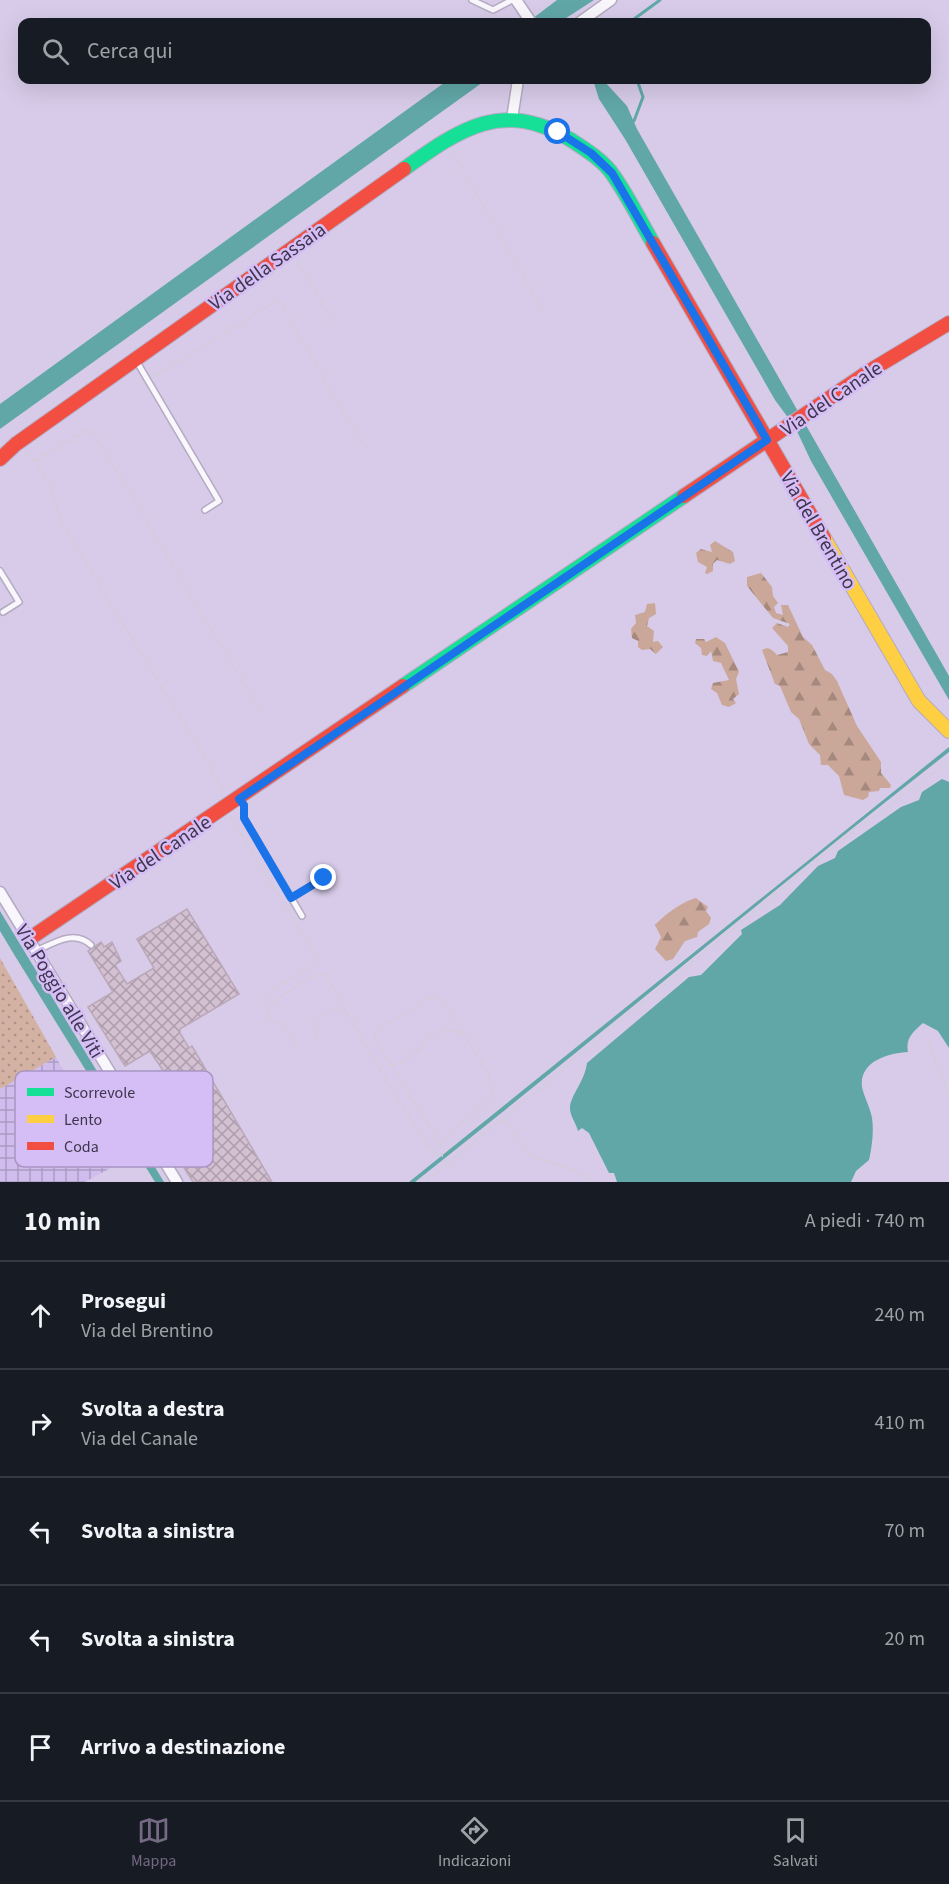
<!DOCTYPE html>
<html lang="it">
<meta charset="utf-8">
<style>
:root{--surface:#171b24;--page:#20242c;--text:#f1f3f6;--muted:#9ea1a6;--line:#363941;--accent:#746a83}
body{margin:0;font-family:"Source Sans 3",sans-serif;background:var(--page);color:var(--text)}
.stop{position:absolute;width:18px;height:18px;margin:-14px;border:4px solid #1a73e8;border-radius:50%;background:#fff}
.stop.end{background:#1a73e8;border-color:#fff;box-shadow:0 2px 6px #0008}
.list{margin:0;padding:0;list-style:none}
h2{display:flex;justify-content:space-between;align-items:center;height:78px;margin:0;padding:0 24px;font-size:26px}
h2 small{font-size:20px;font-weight:400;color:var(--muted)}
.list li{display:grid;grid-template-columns:39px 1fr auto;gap:18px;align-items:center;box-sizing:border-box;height:108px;padding:0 24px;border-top:2px solid var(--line)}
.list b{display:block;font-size:22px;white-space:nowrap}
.list p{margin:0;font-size:20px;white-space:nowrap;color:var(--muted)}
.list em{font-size:20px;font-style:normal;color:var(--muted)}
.icon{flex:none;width:33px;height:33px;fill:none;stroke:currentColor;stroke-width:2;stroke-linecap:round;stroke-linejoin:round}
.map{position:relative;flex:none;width:949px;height:1182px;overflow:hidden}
.search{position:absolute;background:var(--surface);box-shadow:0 6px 24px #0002;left:18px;right:18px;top:18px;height:66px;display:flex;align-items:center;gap:15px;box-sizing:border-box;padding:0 21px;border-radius:12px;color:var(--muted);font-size:22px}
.sheet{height:618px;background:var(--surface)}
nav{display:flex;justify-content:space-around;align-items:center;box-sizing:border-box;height:84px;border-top:2px solid var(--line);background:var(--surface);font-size:16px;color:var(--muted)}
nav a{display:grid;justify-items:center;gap:3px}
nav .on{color:var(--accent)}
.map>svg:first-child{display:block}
.industrial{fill:url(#industrial-grid)}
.grass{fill:url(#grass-dots)}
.forest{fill:url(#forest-firs)}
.water{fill:#61a7a8}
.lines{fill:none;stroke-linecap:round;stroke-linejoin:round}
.stream{stroke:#61a7a8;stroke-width:3}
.building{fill:url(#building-cross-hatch);stroke:#baa8b9;stroke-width:1.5}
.lane-casing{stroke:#b4aac1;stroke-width:8}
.street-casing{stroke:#b4aac1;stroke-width:13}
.fast-casing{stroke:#b4aac1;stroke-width:16}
.slow-casing{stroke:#b4aac1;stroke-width:16}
.jam-casing{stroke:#b4aac1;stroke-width:16}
.path{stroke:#d1ced7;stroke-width:1.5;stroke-dasharray:6 3;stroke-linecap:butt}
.lane{stroke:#f9f7fc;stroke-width:5}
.street{stroke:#f9f7fc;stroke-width:10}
.fast{stroke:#16e098;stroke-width:14}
.slow{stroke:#ffcf43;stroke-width:14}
.jam{stroke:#f24e42;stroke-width:14}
.route{stroke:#1a73e8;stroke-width:8}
.labels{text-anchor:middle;stroke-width:5;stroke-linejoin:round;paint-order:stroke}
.street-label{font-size:20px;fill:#3f354c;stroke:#d5bef6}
.key{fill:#d5bef6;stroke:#a895c3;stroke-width:1.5}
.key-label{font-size:16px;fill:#3f354c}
</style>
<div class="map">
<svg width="949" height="1182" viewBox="0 0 949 1182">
<defs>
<pattern id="industrial-grid" width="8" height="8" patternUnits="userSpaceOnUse" patternTransform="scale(1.5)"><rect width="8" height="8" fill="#d1bded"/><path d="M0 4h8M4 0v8" fill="none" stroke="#ab9ac2"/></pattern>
<pattern id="grass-dots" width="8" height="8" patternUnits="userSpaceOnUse" patternTransform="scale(1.5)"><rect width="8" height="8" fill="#d4b2a3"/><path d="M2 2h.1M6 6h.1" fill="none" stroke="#ad9287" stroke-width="1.8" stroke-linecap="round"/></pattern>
<pattern id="forest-firs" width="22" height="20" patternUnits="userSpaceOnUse" patternTransform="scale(1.5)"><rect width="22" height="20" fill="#caa798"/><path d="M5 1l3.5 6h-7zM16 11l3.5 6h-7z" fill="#a5897e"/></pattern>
<pattern id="building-cross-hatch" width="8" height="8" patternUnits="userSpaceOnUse" patternTransform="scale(1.5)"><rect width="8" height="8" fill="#d3c0d1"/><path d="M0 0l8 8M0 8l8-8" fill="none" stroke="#ad9dac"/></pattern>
</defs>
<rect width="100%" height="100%" fill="#d7cbe9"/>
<!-- industrial -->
<path class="industrial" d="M56,1057L116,1165L85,1182H0V1089Z"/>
<!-- grass -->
<path class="grass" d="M0,958L56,1057L0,1089Z"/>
<!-- forest -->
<g class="forest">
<path d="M715,541L733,552L735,561L730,564L717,560L713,564V571L707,574L705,573L707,567L698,562L696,553L701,549L712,552L710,545Z"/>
<path d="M761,573L772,587L773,596L778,603L774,607L776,613L783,615L781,605H788L803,637L812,645L825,670L832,674L837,681L857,726L881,762V773L891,785L890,788H880L879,791L869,792L868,797L863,800L844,795L839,776L828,765H821L820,755L809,744L799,719L791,712L780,686L775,684L762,650C769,646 772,650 777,655L788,652V646L772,628L777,623L788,627L790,624L773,618L747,586V577Z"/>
<path d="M655,603L656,614L649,618L647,626L654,631L653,642L658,641L663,647L656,654L650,649L642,650L638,647V641L632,638L631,629L636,623L635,615L645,612L647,604Z"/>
<path d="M716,637L725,643L739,672L736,679L739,694L733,699L736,703L729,707L722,705L717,693L711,689L713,683L729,680L721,663L713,661L711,651L707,656L702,655L701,648L695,643L696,639H704L706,642Z"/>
<path d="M696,898L708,907L706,911L711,918L709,924L698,932L697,937L685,941L673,959L666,961L655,949L661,937L655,925C663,916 683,901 696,898Z"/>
</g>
<!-- water -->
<g class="water">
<path d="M557,0H594L560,22H528Z"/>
<path d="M448,80H486L0,429V404Z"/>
<path d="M598,80H603L627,106L637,129L949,676V700L811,461L795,427L775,400L625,139L599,99L594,83Z"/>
<path d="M949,747V752C769,893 594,1040 415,1182H409Z"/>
<path d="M942,779L949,782V1048L938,1031L923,1023C914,1031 905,1038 908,1052C889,1053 859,1061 862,1087C864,1097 870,1107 872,1118C874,1131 872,1147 869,1160L856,1171L851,1182H617L614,1173H609L589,1133L582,1128L578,1131C576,1123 570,1116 570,1108C570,1096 585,1081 587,1063L689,977L701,975L742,934L741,930L780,905L818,866L835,858L838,851L901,807L919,800L922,792Z"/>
<path d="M0,911L164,1182H155L15,956L0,931Z"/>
</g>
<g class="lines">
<!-- stream -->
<g class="stream">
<path d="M630,22L660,0"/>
<path d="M634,121L643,97L637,80"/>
</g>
</g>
<!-- building -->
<path class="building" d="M187,909L239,994L180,1029V1033L189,1048L192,1046L272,1182H193L141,1099L170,1081L150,1051L125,1066L88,1007L113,992L88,951L101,942L104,947L112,942L121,961L115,965L127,984L154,968L137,939Z"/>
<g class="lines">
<!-- lane casing -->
<g class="lane-casing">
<g id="lane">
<path d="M472,0L493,10L512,0"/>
<path d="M137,362L219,501L205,510"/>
<path d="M0,571L19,602L3,612"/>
<path d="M239,799L244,805V818L302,916"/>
<path d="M291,898L324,878"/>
<path d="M36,951C54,943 74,929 91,945"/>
</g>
</g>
<!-- street casing -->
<g class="street-casing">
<g id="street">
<path d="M516,0L531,22"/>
<path d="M580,22L611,0"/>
<path d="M512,119L518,80"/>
<path d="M0,892L177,1182"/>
</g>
</g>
<!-- fast casing -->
<g class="fast-casing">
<g id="fast">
<path d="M404,169C460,129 503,98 571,140C585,149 604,161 613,175C628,196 640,221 653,243"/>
<path d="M403,686L684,496"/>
</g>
</g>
<!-- slow casing -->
<g class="slow-casing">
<path id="slow" d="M824,538L919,701L949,731"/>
</g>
<!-- jam casing -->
<g class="jam-casing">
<g id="jam">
<path d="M653,243L824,538"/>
<path d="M0,459L16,444L404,169"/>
<path d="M684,496L871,370L949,323"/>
<path d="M29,939L403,686"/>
</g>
</g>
<!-- path -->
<g class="path">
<path d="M452,150L545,316"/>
<path d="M297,261L335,325"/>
<path d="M154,376L278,300L365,447"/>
<path d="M25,452C51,476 50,491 61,521L224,790"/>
<path d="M35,461L84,431H89L96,437L264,717"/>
<path d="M231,817L319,961L264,995"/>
<path d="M316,1037C317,1022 319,1012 335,1009L348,1013"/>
<path d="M928,1040L949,1095"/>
<path d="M297,1045C292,1038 288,1031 281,1026C272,1019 263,1017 270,1004L309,978L325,974C341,1000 422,1149 439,1155"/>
<path d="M392,1065C424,1061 424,1018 462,1033"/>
<path d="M501,1121L505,1120C513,1131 518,1148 530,1155C551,1166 572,1163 591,1182"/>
<path d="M440,1144L375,1039V1034L381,1028L432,996L443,1001L488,1073L492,1095L482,1107L443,1139L439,1150L446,1163"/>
<path d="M425,1182L842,840L949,761"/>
</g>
<!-- lane -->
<use href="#lane" class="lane"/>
<!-- street -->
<use href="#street" class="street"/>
<!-- fast -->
<use href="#fast" class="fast"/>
<!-- slow -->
<use href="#slow" class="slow"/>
<!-- jam -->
<use href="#jam" class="jam"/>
</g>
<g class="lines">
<!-- route -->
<path class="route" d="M324,878L291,898L244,818V805L239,799L767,440L612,173L591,153L558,132"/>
</g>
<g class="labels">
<!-- street labels -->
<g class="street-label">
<text transform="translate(267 266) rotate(-35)" y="7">Via della Sassaia</text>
<text transform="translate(831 398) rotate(-34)" y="7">Via del Canale</text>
<text transform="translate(819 530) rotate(60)" y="7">Via del Brentino</text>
<text transform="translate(160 852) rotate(-34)" y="7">Via del Canale</text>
<text transform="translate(60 991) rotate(59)" y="7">Via Poggio alle Viti</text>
</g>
</g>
<!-- legend -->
<rect x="15" y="1071" width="198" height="96" rx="9" class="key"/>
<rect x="27" y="1088" width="27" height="8" fill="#16e098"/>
<rect x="27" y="1115" width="27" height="8" fill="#ffcf43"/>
<rect x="27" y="1142" width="27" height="8" fill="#f24e42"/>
<g class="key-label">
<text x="64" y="1098">Scorrevole</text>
<text x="64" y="1125">Lento</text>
<text x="64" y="1152">Coda</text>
</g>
</svg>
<div class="stop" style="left:558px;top:132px"></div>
<div class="stop end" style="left:324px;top:878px"></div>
<div class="search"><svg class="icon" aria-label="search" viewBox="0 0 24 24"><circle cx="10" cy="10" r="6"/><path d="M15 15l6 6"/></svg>Cerca qui</div>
</div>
<section class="sheet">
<h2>10 min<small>A piedi · 740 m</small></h2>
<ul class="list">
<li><svg class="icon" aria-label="ahead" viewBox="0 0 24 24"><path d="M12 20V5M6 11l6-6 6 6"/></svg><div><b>Prosegui</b><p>Via del Brentino</p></div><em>240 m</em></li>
<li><svg class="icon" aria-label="right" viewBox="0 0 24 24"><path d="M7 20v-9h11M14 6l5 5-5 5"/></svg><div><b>Svolta a destra</b><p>Via del Canale</p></div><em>410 m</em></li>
<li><svg class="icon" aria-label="left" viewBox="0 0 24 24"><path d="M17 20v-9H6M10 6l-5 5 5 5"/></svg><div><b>Svolta a sinistra</b></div><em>70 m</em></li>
<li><svg class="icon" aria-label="left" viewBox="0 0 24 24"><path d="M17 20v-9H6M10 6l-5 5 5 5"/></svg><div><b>Svolta a sinistra</b></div><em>20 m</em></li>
<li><svg class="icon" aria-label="arrive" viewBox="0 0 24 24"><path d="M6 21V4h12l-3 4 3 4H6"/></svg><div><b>Arrivo a destinazione</b></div></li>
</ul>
</section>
<nav>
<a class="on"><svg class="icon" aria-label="map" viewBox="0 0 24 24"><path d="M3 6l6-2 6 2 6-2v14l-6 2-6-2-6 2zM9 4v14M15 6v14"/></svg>Mappa</a>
<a><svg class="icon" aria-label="directions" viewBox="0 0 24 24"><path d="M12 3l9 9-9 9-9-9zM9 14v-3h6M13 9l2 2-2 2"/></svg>Indicazioni</a>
<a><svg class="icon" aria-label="saved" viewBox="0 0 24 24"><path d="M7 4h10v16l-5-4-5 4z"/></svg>Salvati</a>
</nav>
